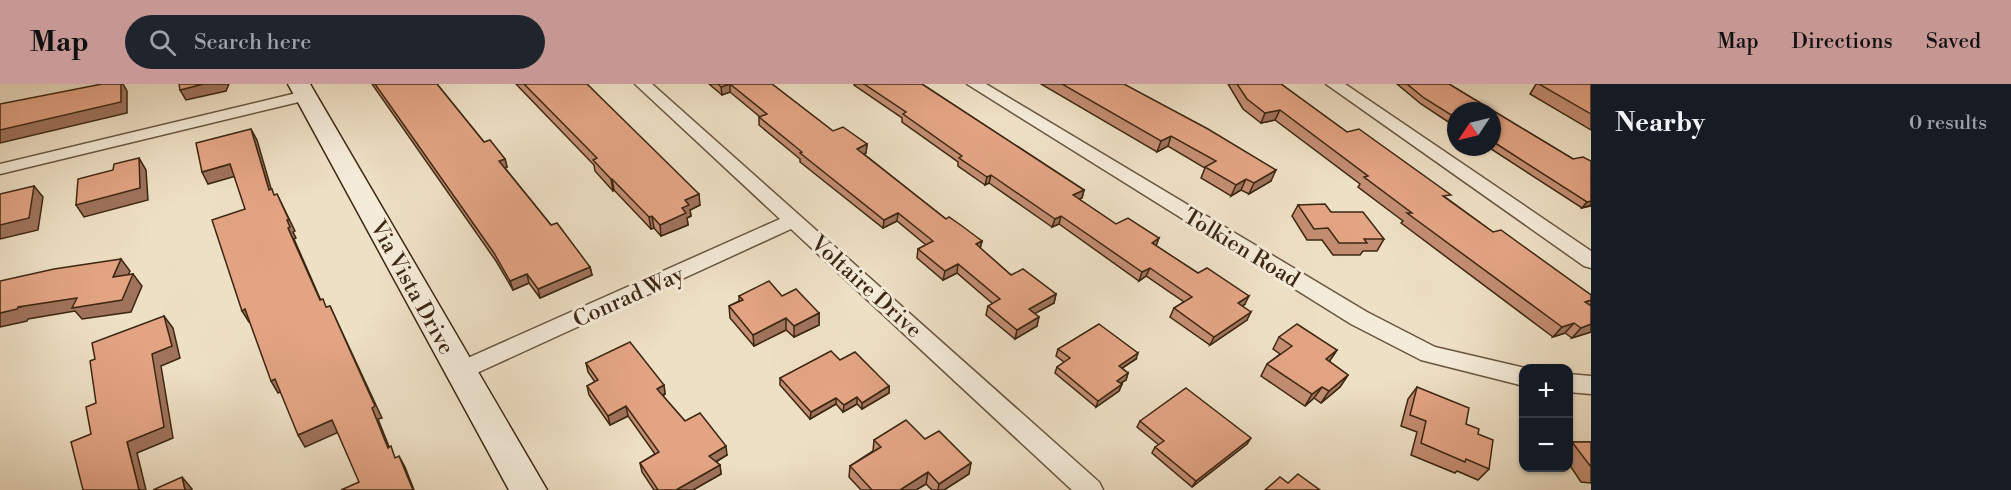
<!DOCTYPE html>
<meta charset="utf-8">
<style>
:root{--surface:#171b24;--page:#20242c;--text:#f1f3f6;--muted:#9ea1a6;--line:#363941;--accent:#c59692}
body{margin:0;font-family:"Libre Bodoni",serif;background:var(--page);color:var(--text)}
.controls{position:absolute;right:18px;bottom:18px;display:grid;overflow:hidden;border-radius:12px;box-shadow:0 2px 4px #0004}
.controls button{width:54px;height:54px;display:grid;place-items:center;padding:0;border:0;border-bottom:2px solid var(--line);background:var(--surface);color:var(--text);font:30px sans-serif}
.compass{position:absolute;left:1447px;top:18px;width:54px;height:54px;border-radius:50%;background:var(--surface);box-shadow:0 2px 4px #0004;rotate:235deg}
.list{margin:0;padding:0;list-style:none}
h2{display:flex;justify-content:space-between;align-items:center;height:78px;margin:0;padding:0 24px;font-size:26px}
h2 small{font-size:20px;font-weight:400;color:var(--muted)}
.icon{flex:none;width:33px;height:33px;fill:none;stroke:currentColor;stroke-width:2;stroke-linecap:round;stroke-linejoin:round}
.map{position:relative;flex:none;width:1591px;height:406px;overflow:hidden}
header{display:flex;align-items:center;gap:36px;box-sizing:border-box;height:84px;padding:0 30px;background:var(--accent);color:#111}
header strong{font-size:28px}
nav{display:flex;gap:33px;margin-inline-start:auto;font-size:21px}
.search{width:420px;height:54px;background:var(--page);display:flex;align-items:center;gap:15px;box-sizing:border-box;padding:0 21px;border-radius:33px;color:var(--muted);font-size:22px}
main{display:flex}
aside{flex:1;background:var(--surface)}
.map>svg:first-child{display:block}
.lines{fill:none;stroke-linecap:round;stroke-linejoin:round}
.street-casing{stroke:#69553f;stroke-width:3}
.secondary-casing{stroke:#3d2712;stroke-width:3}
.street{fill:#f4ebd9;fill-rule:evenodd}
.secondary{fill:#f4ebd9;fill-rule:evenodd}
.wall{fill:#c38d72;stroke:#3d2712;stroke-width:1.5}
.shaded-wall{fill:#9f735c;stroke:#3d2712;stroke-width:1.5}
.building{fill:#e3a484;stroke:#3d2712;stroke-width:1.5}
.labels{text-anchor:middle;stroke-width:6;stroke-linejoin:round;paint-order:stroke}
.street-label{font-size:22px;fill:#3d2712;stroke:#f4ebd9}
</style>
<header>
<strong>Map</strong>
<div class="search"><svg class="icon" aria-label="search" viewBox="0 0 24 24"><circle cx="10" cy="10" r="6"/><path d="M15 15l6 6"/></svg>Search here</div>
<nav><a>Map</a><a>Directions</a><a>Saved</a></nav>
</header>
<main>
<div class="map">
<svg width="1591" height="406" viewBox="0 0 1591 406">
<rect width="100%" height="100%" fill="#eee0c5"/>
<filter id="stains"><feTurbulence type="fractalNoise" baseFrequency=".00333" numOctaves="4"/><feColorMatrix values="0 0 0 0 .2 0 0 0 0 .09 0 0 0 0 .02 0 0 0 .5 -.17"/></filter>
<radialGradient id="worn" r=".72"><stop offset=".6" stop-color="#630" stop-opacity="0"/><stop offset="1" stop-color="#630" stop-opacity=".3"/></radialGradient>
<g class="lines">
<!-- street casing -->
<g class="street-casing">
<g id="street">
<path d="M635,0H652L1099,398L1103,406H1072L791,145L468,293L460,296L452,293L448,287L452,281L780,135Z"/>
<path d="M967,0H986L1367,228L1435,263L1525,284L1524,302L1421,276L1351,240Z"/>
<path d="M1326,0H1345L1591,167V184L1584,182Z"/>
<path d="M305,7L313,12L311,15L0,90V80Z"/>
<path d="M1568,290L1591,292V310L1568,308Z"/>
</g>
</g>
<!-- secondary casing -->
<g class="secondary-casing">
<path id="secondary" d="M288,0H310L547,406H509Z"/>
</g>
<!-- street -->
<use href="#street" class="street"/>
<!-- secondary -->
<use href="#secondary" class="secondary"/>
</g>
<!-- wall -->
<g class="wall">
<path d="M372,0H437L484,58L505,75L507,83L505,84L551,141L590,183L592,191L540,214L529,199L513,206L496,177Z"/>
<path d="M516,0H587L700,121L690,126L691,132L687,134L688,141L661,152L654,144L651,145L614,106L613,107L595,87L594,81Z"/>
<path d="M709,0H772L833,47L867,60L866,69L864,70L946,135L982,157L980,164L1011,191L1056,210L1054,219L1035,229L1037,242L1015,255L986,231L988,222L993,220L957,189L943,196L917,174L918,165L926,161L897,137L883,144L800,78V75L759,41V33H760L730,8L722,11Z"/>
<path d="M854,0H922L1084,106L1082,114L1079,115L1116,140L1156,162L1245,220L1243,222L1247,236L1210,261L1170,233L1174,224L1184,218L1146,192L1139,197L1059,140L1052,143L989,99L985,101L958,82V78L902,38V34L854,1Z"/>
<path d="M1041,0H1124L1271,97L1249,110L1241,106L1231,112L1201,94L1205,84L1168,62L1157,68Z"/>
<path d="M1228,0H1281L1347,48L1448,115L1493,148L1591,211V220L1590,222H1591V248L1572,254L1565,249L1553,253L1401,139L1403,137L1358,103L1360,100L1275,36L1261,39L1243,25Z"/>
<path d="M1397,0H1449L1573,75L1591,77V122L1582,124L1488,63H1492V27H1456V43L1421,20Z"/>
<path d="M1536,0H1591V46L1530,10Z"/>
<path d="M1298,121L1331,128L1384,155L1377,167H1363L1360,171H1333L1322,156H1307L1292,132Z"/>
<path d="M739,212H782L819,229V241L794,253L786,246L754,262L730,234L729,222L739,217Z"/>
<path d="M1279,253L1337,266L1329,277L1348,291L1340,303L1321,319L1314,314L1305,322L1261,292L1267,280L1280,270L1273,265Z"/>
<path d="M1058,265L1136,275L1122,284L1128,289L1126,296L1120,299L1122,300L1119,307L1096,323L1055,289L1057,283L1064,278L1056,272Z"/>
<path d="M840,276L889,302V309L862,325L857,320L843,328L836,320L810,335L780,301V294Z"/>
<path d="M586,279L664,301L665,310L663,312L685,337L727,371L716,378L720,381L721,390L693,406H654L642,388L640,379L655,370L628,332L610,341L589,311L587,302L595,298L588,288Z"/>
<path d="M1417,303L1466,340L1478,350L1489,385L1478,396L1457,387L1455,389L1411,371L1417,348L1401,342L1408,315Z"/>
<path d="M1140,337L1247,360L1192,403L1152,369L1155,363L1159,361L1137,343Z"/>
<path d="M925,355L969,390L944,406H932L926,400L916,406H861L849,393L850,382L873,367L874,356Z"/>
<path d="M1572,358H1591V399L1581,398L1569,380V361Z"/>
</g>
<!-- shaded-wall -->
<g class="shaded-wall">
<path d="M121,0H123L127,7V29L0,59V46Z"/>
<path d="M203,0H229L226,7L186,16L180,6Z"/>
<path d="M730,0V8L722,11L721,3Z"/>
<path d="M1280,26L1275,36L1261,39L1265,29Z"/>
<path d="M251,45L257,56L275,118L269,106Z"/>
<path d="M1171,52L1168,62L1157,68L1161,57Z"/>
<path d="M867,60L866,69L857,73V65Z"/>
<path d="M139,74L146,86L148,116L84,133L76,121Z"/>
<path d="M505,75L507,83L502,85L499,77Z"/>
<path d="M230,80L236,92L208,100L202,88Z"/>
<path d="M1276,86L1271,97L1249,110L1254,99Z"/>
<path d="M991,91L989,99L985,101L987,93Z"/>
<path d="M611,95H612L614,106L613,107Z"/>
<path d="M1246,95L1241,106L1231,112L1236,101Z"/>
<path d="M34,102L43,113L38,146L0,155V141Z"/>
<path d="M1084,106L1082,114L1071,119L1073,111Z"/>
<path d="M277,110L295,147L293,148L296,154L294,155L326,228L288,144Z"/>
<path d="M699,110L700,121L690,126L691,132L687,134L688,141L661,152L660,141L685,116Z"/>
<path d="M1591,117V121L1582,124L1587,118Z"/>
<path d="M898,129L897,137L883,144L884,136Z"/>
<path d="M652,132L654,144L651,145L649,133Z"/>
<path d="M1061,132L1059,140L1052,143L1055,135Z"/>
<path d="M1159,154L1156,162L1152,159Z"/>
<path d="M982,157L980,165L976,160Z"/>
<path d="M121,175L130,187L122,205L113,193Z"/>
<path d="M958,180L957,189L943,196L945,187Z"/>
<path d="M590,183L592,191L540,214L538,205Z"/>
<path d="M1150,184L1146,192L1139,197L1142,188Z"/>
<path d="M133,190L142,202L131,228L82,235L75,227L28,235L27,237L0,243V229Z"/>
<path d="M527,190L529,199L513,206L510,197Z"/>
<path d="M1056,210L1054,219L1027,234L1029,225Z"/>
<path d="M1249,212L1245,220L1234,228L1238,219Z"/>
<path d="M1591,216V220L1587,225L1585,218Z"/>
<path d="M330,222L382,334L378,335L394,375L388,364Z"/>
<path d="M245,225L252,237L249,238L242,227Z"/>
<path d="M1251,228L1247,236L1210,261L1214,253Z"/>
<path d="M819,229V241L794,253V242Z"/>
<path d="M164,232L173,244L180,274L161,282L173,354L137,369L146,406H139L127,358L152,270Z"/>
<path d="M1039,233L1037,242L1015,255L1017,246Z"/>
<path d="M786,234V246L754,262L753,251Z"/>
<path d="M1574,239L1565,249L1553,253L1562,243Z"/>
<path d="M1591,240V248L1572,254L1581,244Z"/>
<path d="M1337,266L1329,278L1326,275Z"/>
<path d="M1138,269L1136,275L1116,288L1119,282Z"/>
<path d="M1128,289L1126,296L1114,303L1117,297Z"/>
<path d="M1348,291L1340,303L1321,319L1329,307Z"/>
<path d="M275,295L283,307L278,309L271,297Z"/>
<path d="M1122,300L1119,307L1096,323L1098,317Z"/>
<path d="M664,301L665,310L658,314L657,305Z"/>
<path d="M889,302V309L862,325V319Z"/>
<path d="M1322,303L1314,314L1305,322L1312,310Z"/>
<path d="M857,313V320L843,328L844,321Z"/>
<path d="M836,314V320L810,335L811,328Z"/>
<path d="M626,322L628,332L610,341L608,332Z"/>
<path d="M332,336L339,348L305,363L298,351Z"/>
<path d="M1251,354L1247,360L1192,403L1196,397Z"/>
<path d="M726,362L727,371L710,381L709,372Z"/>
<path d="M399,372L405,383L414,406H413Z"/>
<path d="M971,379L969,390L944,406H938L939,400Z"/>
<path d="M720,381L721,390L693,406H676Z"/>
<path d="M928,388L926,400L916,406H900Z"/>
<path d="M182,393L192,405V406H185Z"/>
</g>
<!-- building -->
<g class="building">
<path d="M102,0H121V18L0,46V20Z"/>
<path d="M179,0H203L180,6Z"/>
<path d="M375,0H437L484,58L490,56L505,75L499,77L551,141L557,139L590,183L538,205L527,190L510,197L494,169Z"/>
<path d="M524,0H587L699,110L685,116L689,121L682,124L686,129L660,141L652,132L649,133L612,95H611L593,76L597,74Z"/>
<path d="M718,0H730L721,3Z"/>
<path d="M730,0H772L833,47L843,43L867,60L857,65L946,135L949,133L962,142L982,157L976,160L1011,191L1023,185L1056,210L1029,225L1039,233L1017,246L988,222L1000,215L958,180L945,187L918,165L933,157L898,129L884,136L800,69L802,68L759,33L767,30Z"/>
<path d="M864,0H922L1084,106L1073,111L1116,140L1128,134L1159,154L1152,159L1198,189L1207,184L1249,212L1238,219L1251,228L1214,253L1174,224L1192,213L1150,184L1142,188L1061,132L1055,135L991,91L987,93L959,74L962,72L903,30L906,28Z"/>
<path d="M1062,0H1124L1208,45L1276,86L1254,99L1246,95L1236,101L1205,83L1216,77L1171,52L1161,57Z"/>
<path d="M1237,0H1281L1347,48L1359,45L1451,111L1443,112L1493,148L1501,146L1591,211V216L1585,218L1591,222V240L1581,244L1574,239L1562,243L1407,129H1412L1364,93L1368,92L1280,26L1265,29L1247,15Z"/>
<path d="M1407,0H1449L1573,75L1583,73L1591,77V117L1587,118L1492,57V27H1456V34L1424,14Z"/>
<path d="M1539,0H1591V30Z"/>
<path d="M251,45L269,106L272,105L274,111L277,110L289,136H287L290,143L288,144L320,216L323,215L326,223L330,222L375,322L372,324L388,364L391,362L395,374L399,372L413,406H341L359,398L332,336L298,351L275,295L271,297L245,225L242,227L212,136L245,125L230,80L202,88L196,59Z"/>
<path d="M139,74L140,104L76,121L78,95L113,86L114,80Z"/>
<path d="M34,102L29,134L0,141V110Z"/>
<path d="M1325,120L1331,128H1363L1384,155H1364L1367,159H1339L1328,144L1314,145L1298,121Z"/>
<path d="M121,175L113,193L133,190L122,216L72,224L77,214L18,223L17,225L0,229V197L54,185Z"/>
<path d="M769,197L782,212L796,205L819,229L794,242L786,234L753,251L729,222L743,216L739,212Z"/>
<path d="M164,232L172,262L152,270L164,343L127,358L139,406H83L71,358L91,350L86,323L96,319L90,277L95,275L92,259Z"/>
<path d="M1099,240L1138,269L1119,282L1128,289L1117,297L1122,300L1098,317L1057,283L1070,274L1058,265Z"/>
<path d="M1297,240L1337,266L1326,275L1348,291L1329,307L1322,303L1312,310L1267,280L1292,262L1279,253Z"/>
<path d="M630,258L664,301L657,305L685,337L700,329L726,362L709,372L720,381L676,406H658L640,379L659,368L626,322L608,332L587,302L598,296L586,279Z"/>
<path d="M831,267L840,276L855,268L889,302L862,319L857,313L844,321L836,314L811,328L780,294Z"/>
<path d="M1417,303L1469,324L1466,340L1479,345L1478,350L1493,356L1489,385L1466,375L1465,378L1421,359L1426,337L1410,331Z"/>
<path d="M1186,304L1251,354L1196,397L1155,363L1164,357L1140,337Z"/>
<path d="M906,336L925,355L939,347L971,379L939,400L928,388L900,406H872L850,382L881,363L874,356Z"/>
<path d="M1572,358H1591V383Z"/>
<path d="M1298,390L1320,406H1265L1280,393L1288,399Z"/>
<path d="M182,393L185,406H153Z"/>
</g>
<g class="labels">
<!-- street labels -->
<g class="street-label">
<text transform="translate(1242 163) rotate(31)" y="8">Tolkien Road</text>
<text transform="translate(867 202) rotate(42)" y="8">Voltaire Drive</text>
<text transform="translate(413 203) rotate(61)" y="8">Via Vista Drive</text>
<text transform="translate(628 212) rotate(-24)" y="8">Conrad Way</text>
</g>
</g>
<rect width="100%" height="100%" filter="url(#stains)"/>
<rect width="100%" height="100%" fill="url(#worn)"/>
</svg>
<div class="controls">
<button>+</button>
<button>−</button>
</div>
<svg class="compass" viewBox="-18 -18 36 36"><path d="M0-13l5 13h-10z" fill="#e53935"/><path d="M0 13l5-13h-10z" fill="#9ea1a6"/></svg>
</div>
<aside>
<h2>Nearby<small>0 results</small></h2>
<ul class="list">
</ul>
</aside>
</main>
